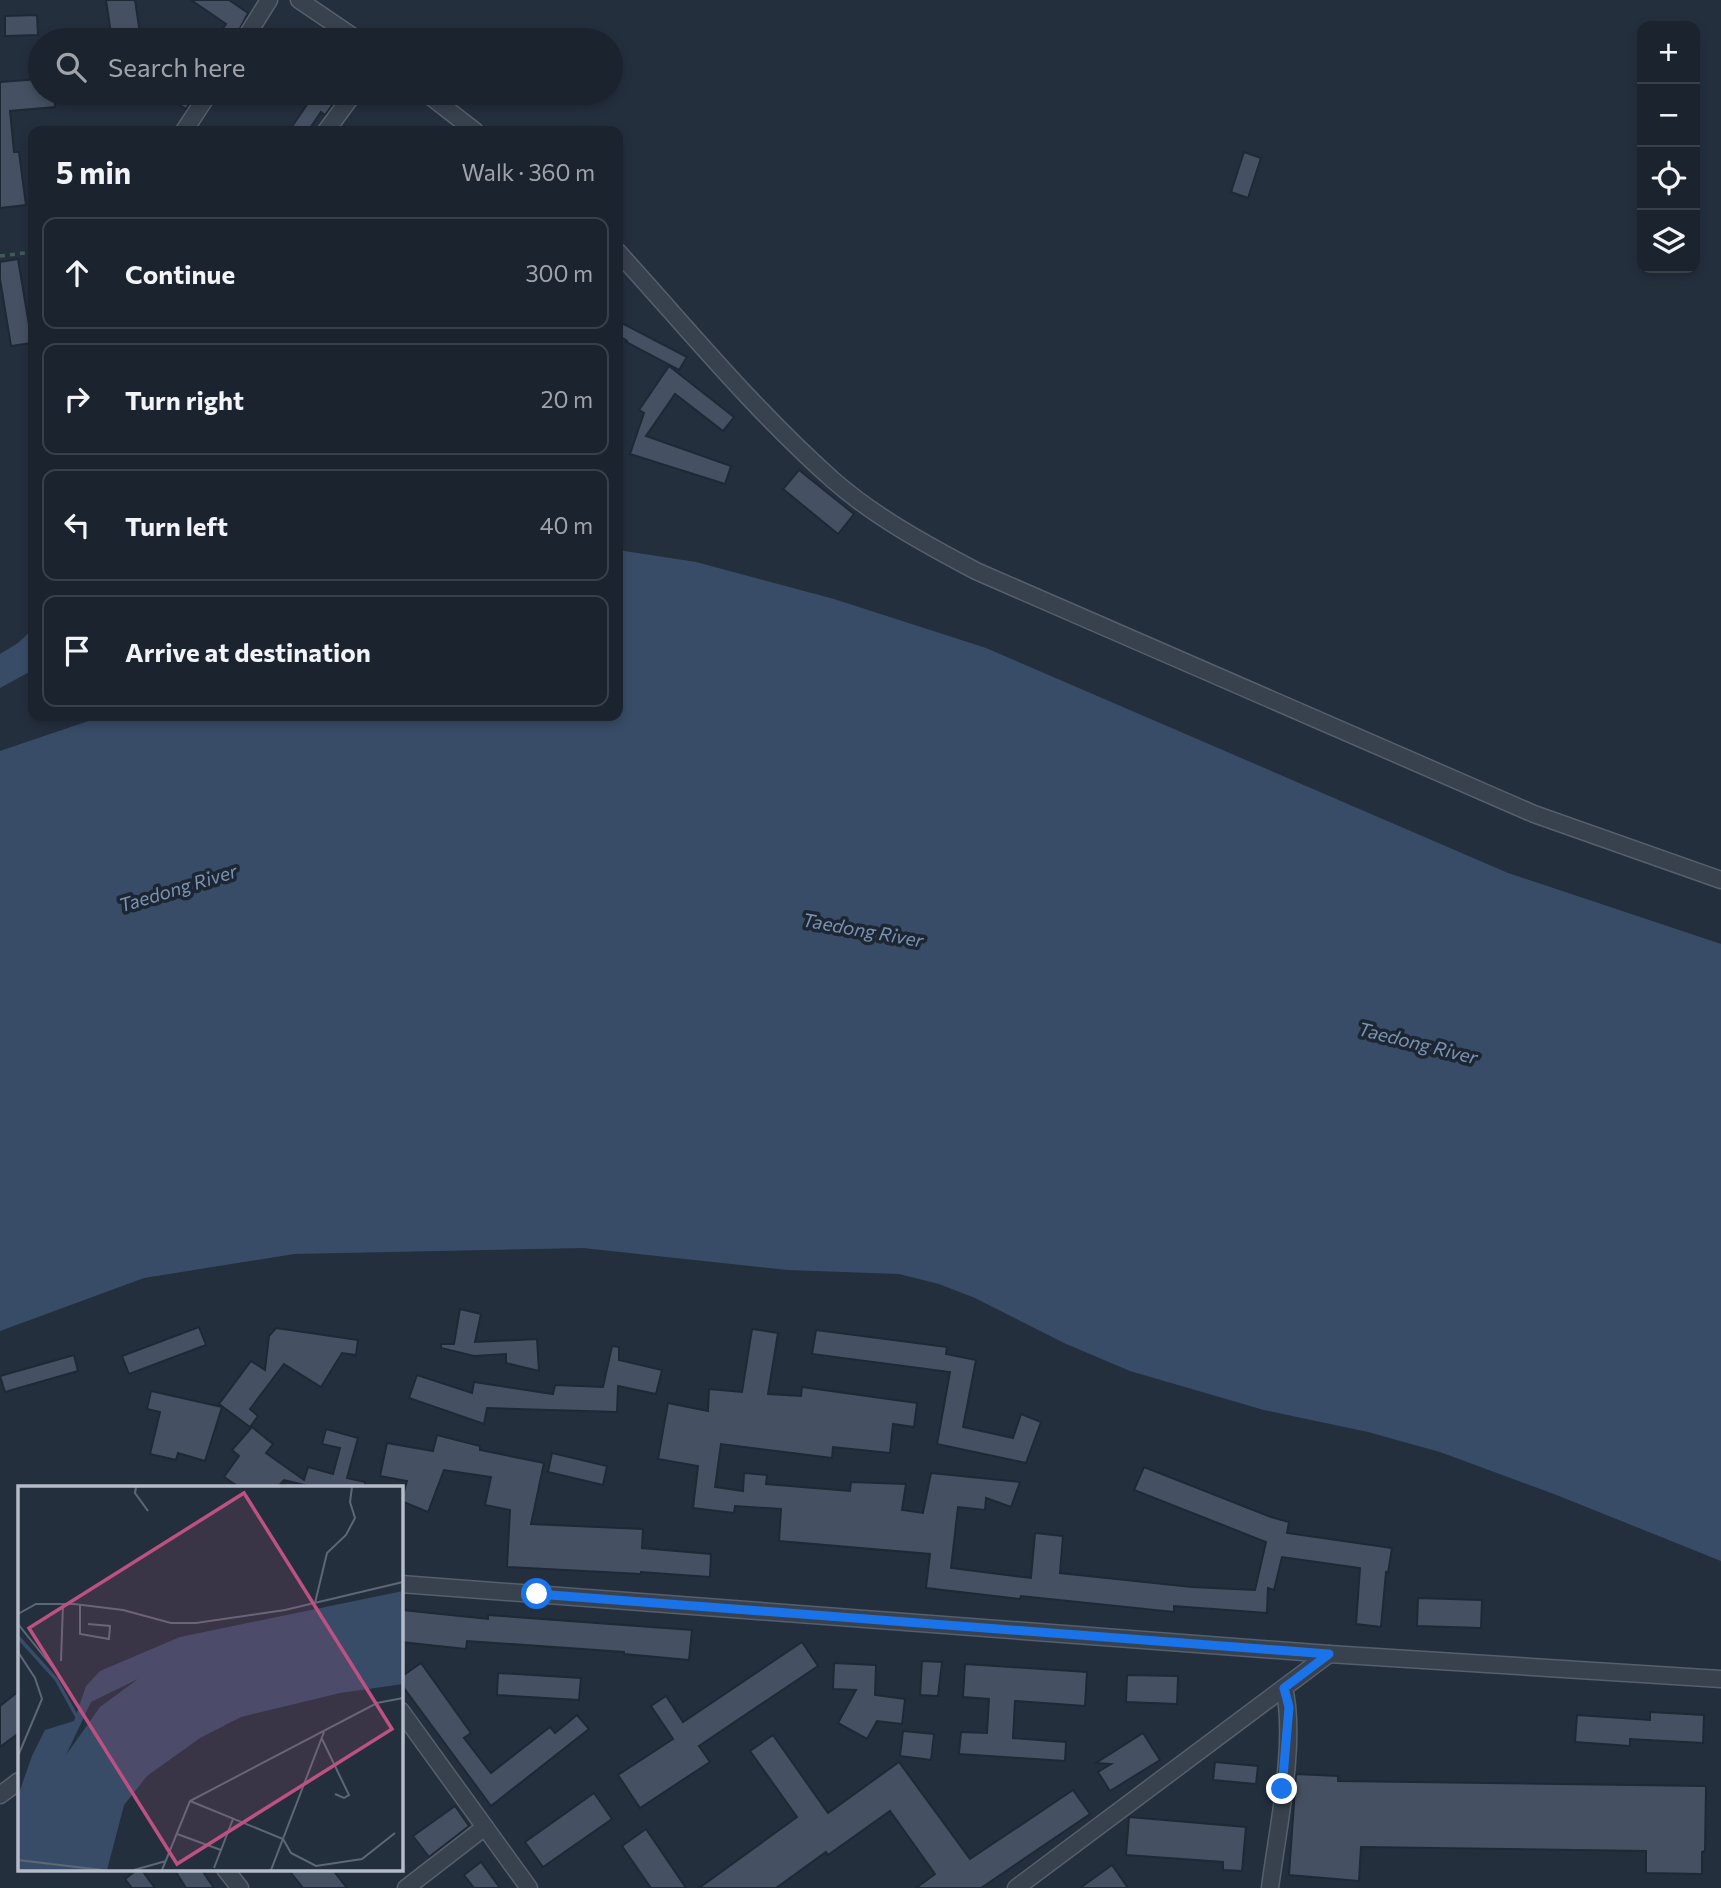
<!DOCTYPE html>
<meta charset="utf-8">
<style>
:root{--surface:#1b232e;--page:#282f3a;--text:#f1f3f6;--muted:#a0a4aa;--line:#39404a}
body{margin:0;font-family:Commissioner,sans-serif;background:var(--page);color:var(--text)}
.controls{position:absolute;right:21px;top:21px;display:grid;overflow:hidden;border-radius:14px;box-shadow:0 4px 10px #0003}
.controls button{width:63px;height:63px;display:grid;place-items:center;padding:0;border:0;border-bottom:2px solid var(--line);background:var(--surface);color:var(--text);font:35px sans-serif}
.stop{position:absolute;width:21px;height:21px;margin:-16px;border:5px solid #1a73e8;border-radius:50%;background:#fff}
.stop.end{background:#1a73e8;border-color:#fff;box-shadow:0 2px 7px #0008}
.list{margin:0;padding:0;list-style:none}
h2{display:flex;justify-content:space-between;align-items:center;height:91px;margin:0;padding:0 28px;font-size:30px}
h2 small{font-size:23px;font-weight:400;color:var(--muted)}
.list li{display:grid;grid-template-columns:46px 1fr auto;gap:21px;align-items:center;box-sizing:border-box;height:112px;margin:0 14px 14px;padding:0 14px;border:2px solid var(--line);border-radius:14px}
.list b{display:block;font-size:26px;white-space:nowrap}
.list em{font-size:23px;font-style:normal;color:var(--muted)}
.icon{flex:none;width:38px;height:38px;fill:none;stroke:currentColor;stroke-width:2;stroke-linecap:round;stroke-linejoin:round}
.map{position:relative;flex:none;width:1721px;height:1888px;overflow:hidden}
.search{position:absolute;background:var(--surface);box-shadow:0 4px 10px #0003;left:28px;top:28px;width:595px;height:77px;display:flex;align-items:center;gap:18px;box-sizing:border-box;padding:0 24px;border-radius:38px;color:var(--muted);font-size:26px}
.panel{position:absolute;background:var(--surface);box-shadow:0 4px 10px #0003;left:28px;top:126px;width:595px;height:595px;border-radius:14px}
.map>svg:first-child{display:block}
.water{fill:#394c67}
.building{fill:#455162;stroke:#1f2835;stroke-width:2}
.lines{fill:none;stroke-linecap:round;stroke-linejoin:round}
.minor-casing{stroke:#565f6c;stroke-width:19}
.path{stroke:#44595c;stroke-width:3.5;stroke-dasharray:5 5;stroke-linecap:butt}
.minor{stroke:#38414e;stroke-width:16}
.route{stroke:#1a73e8;stroke-width:9}
.labels{text-anchor:middle;stroke-width:7;stroke-linejoin:round;paint-order:stroke}
.water-label{font-size:19px;font-style:italic;fill:#7c92b1;stroke:#1d2633}
.inset-river{fill:none;stroke:#394c67;stroke-width:3.5}
.inset-road{fill:none;stroke:#5e6776;stroke-width:2}
.view{fill:#bd5182;fill-opacity:0.15;stroke:#bd5182;stroke-width:3.5}
.inset-edge{fill:none;stroke:#b4bcc9;stroke-width:3.5}
</style>
<div class="map">
<svg width="1721" height="1888" viewBox="0 0 1721 1888">
<rect width="100%" height="100%" fill="#242f3e"/>
<!-- water -->
<g class="water">
<path d="M618,550L696,562L834,599L986,648L1508,873L1721,944V1561L1554,1494L1440,1452L1368,1432L1264,1410L1130,1371L1064,1343L975,1298L939,1284L899,1274L788,1270L583,1248L294,1254L144,1278L0,1331V751L103,716H618Z"/>
<path d="M33,629V670L0,688V654L18,643Z"/>
</g>
<!-- building -->
<g class="building">
<path d="M106,0H135L141,40H112Z"/>
<path d="M191,0H229L248,13L234,40H215L226,24Z"/>
<path d="M37,15L38,35L5,36V16Z"/>
<path d="M40,79V93H54L55,107L10,111L14,152H19L26,205L0,208V82Z"/>
<path d="M181,93H197L186,109L175,102Z"/>
<path d="M291,93H341L325,115L321,112L308,131H289L308,103Z"/>
<path d="M1244,152L1261,158L1248,198L1231,192Z"/>
<path d="M18,259L32,343L11,346L0,279V262Z"/>
<path d="M618,321L687,357L679,370L626,342L627,341L618,335Z"/>
<path d="M669,366L734,417L723,431L675,394L646,436L731,466L725,484L630,454L644,413L639,410Z"/>
<path d="M799,470L854,514L838,534L783,489Z"/>
<path d="M460,1309L481,1314L475,1342L537,1339L539,1371L506,1363V1354L474,1356L441,1348V1344H454Z"/>
<path d="M199,1327L206,1345L129,1374L122,1356Z"/>
<path d="M276,1328L358,1340L356,1355L342,1353L321,1387L284,1364L250,1409L258,1416L250,1427L219,1404L251,1361L265,1370L269,1336Z"/>
<path d="M752,1329L778,1333L768,1394L801,1396L802,1387L917,1403L914,1427L893,1424L890,1453L833,1447L832,1458L721,1444L715,1487L743,1491L744,1473L767,1475L766,1484L850,1491L851,1482L906,1484L902,1510L923,1513L931,1473L1020,1482L1011,1507L986,1498L985,1510L958,1507L951,1568L1031,1578L1035,1533L1063,1536L1060,1573L1192,1587L1255,1590L1266,1542L1134,1490L1144,1467L1271,1517L1289,1522L1287,1533L1392,1548L1388,1573L1386,1572L1381,1627L1356,1624L1360,1568L1282,1557L1274,1590L1268,1588L1267,1613L1174,1606V1612L1021,1596L1020,1599L926,1588L930,1554L779,1541L781,1509L735,1506L734,1513L693,1508L698,1466L658,1459L668,1403L708,1411L709,1389L742,1392Z"/>
<path d="M816,1330L947,1347L946,1354L976,1360L963,1427L1013,1438L1021,1414L1041,1422L1026,1463L937,1444L950,1372L812,1354Z"/>
<path d="M612,1346L619,1347V1360L662,1370L656,1394L618,1386L617,1412L487,1408L484,1424L409,1398L417,1375L472,1393L474,1382L553,1394L555,1385L603,1387Z"/>
<path d="M74,1355L78,1371L5,1392L0,1376Z"/>
<path d="M151,1391L222,1407L205,1461L178,1453L176,1460L150,1454L160,1412L147,1409Z"/>
<path d="M252,1427L273,1444L266,1453L304,1480L308,1467L333,1474L340,1448L322,1444L326,1429L358,1438L347,1478L365,1482V1487H313L284,1480L278,1487H239L224,1477L239,1456L232,1450Z"/>
<path d="M437,1435L480,1446V1450L544,1463L531,1524L643,1529L642,1548L711,1554L710,1577L641,1572V1574L507,1567L510,1510L485,1505L491,1477L444,1470L428,1512L401,1501L407,1481L380,1476L387,1443L433,1451Z"/>
<path d="M552,1453L607,1466L603,1485L548,1472Z"/>
<path d="M1418,1598L1482,1600L1481,1628L1417,1626Z"/>
<path d="M402,1610L488,1619V1615L692,1630L689,1660L624,1654V1652L467,1641L466,1649L401,1642Z"/>
<path d="M802,1642L818,1666L699,1746L710,1762L640,1808L618,1775L673,1739L651,1706L666,1696L683,1722Z"/>
<path d="M922,1661L942,1662L938,1696L920,1695Z"/>
<path d="M421,1663L471,1733L464,1738L491,1773L550,1727L555,1733L577,1715L589,1729L491,1806L401,1684V1677Z"/>
<path d="M834,1663L876,1665L875,1695L905,1699L902,1724L877,1721L867,1739L838,1723L856,1690L833,1689Z"/>
<path d="M965,1664L1087,1672L1085,1706L1015,1701L1013,1738L1066,1742L1065,1761L959,1754L961,1732L987,1733L989,1699L963,1697Z"/>
<path d="M498,1673L581,1678L579,1700L497,1695Z"/>
<path d="M1127,1675L1178,1676L1177,1704L1126,1702Z"/>
<path d="M19,1691V1733L0,1747V1706Z"/>
<path d="M1650,1712L1704,1715L1703,1743L1630,1739V1746L1575,1742L1577,1715L1650,1720Z"/>
<path d="M903,1731L934,1734L931,1760L900,1756Z"/>
<path d="M1143,1733L1160,1760L1110,1791L1098,1772L1111,1764L1096,1763Z"/>
<path d="M773,1735L828,1813L899,1762L970,1859L1073,1790L1090,1814L981,1888H916L935,1874L890,1811L828,1855L826,1852L776,1888H699L797,1817L750,1751Z"/>
<path d="M1215,1762L1258,1766L1256,1784L1213,1780Z"/>
<path d="M1296,1774L1338,1776V1781L1706,1786L1705,1851L1702,1852V1874L1646,1873V1851L1361,1847L1359,1881L1289,1875Z"/>
<path d="M594,1793L612,1819L543,1867L525,1842Z"/>
<path d="M455,1806L469,1826L429,1857L413,1836Z"/>
<path d="M1129,1817L1246,1827L1242,1871L1223,1870V1862L1126,1855Z"/>
<path d="M646,1829L686,1888H651L622,1846Z"/>
<path d="M481,1862L500,1888H474L464,1875Z"/>
<path d="M1112,1865L1128,1888H1080Z"/>
<path d="M138,1869H141L155,1888H132L125,1879Z"/>
<path d="M174,1869H201L214,1888H186Z"/>
<path d="M288,1869H332L347,1888H303Z"/>
</g>
<g class="lines">
<!-- minor casing -->
<g class="minor-casing">
<g id="minor">
<path d="M299,0L358,40"/>
<path d="M244,40L269,0"/>
<path d="M426,93L475,131"/>
<path d="M184,131L209,93"/>
<path d="M326,131L354,93"/>
<path d="M618,252C688,329 755,411 833,480C875,517 927,545 976,571L1534,814L1721,880"/>
<path d="M401,1584L1329,1654L1721,1679"/>
<path d="M401,1711L529,1888"/>
<path d="M0,1795L19,1781"/>
<path d="M225,1869L240,1888"/>
<path d="M406,1888L485,1827"/>
<path d="M1016,1888L1329,1654"/>
<path d="M1270,1888C1277,1832 1297,1741 1284,1688"/>
</g>
</g>
<!-- path -->
<path class="path" d="M0,256L33,252"/>
<!-- minor -->
<use href="#minor" class="minor"/>
</g>
<g class="lines">
<!-- route -->
<path class="route" d="M537,1594L1329,1654L1284,1688L1289,1707L1282,1789"/>
</g>
<g class="labels">
<!-- water labels -->
<g class="water-label">
<text transform="translate(178 888) rotate(-17)" y="7">Taedong River</text>
<text transform="translate(863 930) rotate(10)" y="7">Taedong River</text>
<text transform="translate(1418 1043) rotate(14)" y="7">Taedong River</text>
</g>
</g>
<!-- overview -->
<g transform="translate(18 1486)">
<rect width="385" height="385" fill="#242f3e"/>
<path d="M385,105V198L322,207L223,231L182,252L129,290L106,319L89,384H0L1,307L14,270L27,244L56,235L68,200L82,185L162,151ZM120,193L82,221L48,269L73,216Z" fill="#394c67" fill-rule="evenodd"/>
<path class="inset-river" d="M0,151L38,193L59,231"/>
<path class="inset-road" d="M118,1L117,7L130,25M297,117L309,67L328,49L337,32L332,16L334,1M62,119V148L91,153L92,140L70,138M0,128L18,118H56L105,124L153,137H178L267,124L385,96M0,138L36,183M0,166L17,192L24,213L0,270M43,175L45,118M304,253L331,309L326,312L317,308M172,315L265,353L273,367L298,380L344,373L377,347M159,348L203,364M0,374L84,384M196,382L215,333M116,384L148,375M144,384L172,315L359,217L385,212M253,384L306,246"/>
<path class="view" d="M226,7L374,243L159,378L11,142Z"/>
<rect width="385" height="385" class="inset-edge"/>
</g>
</svg>
<div class="controls">
<button>+</button>
<button>−</button>
<button><svg class="icon" aria-label="locate" viewBox="0 0 24 24"><circle cx="12" cy="12" r="6"/><path d="M12 2v4M12 18v4M2 12h4M18 12h4"/></svg></button>
<button><svg class="icon" aria-label="layers" viewBox="0 0 24 24"><path d="M12 4l9 5-9 5-9-5zM3 14l9 5 9-5"/></svg></button>
</div>
<div class="stop" style="left:537px;top:1594px"></div>
<div class="stop end" style="left:1282px;top:1789px"></div>
<div class="search"><svg class="icon" aria-label="search" viewBox="0 0 24 24"><circle cx="10" cy="10" r="6"/><path d="M15 15l6 6"/></svg>Search here</div>
<section class="panel">
<h2>5 min<small>Walk · 360 m</small></h2>
<ul class="list">
<li><svg class="icon" aria-label="ahead" viewBox="0 0 24 24"><path d="M12 20V5M6 11l6-6 6 6"/></svg><div><b>Continue</b></div><em>300 m</em></li>
<li><svg class="icon" aria-label="right" viewBox="0 0 24 24"><path d="M7 20v-9h11M14 6l5 5-5 5"/></svg><div><b>Turn right</b></div><em>20 m</em></li>
<li><svg class="icon" aria-label="left" viewBox="0 0 24 24"><path d="M17 20v-9H6M10 6l-5 5 5 5"/></svg><div><b>Turn left</b></div><em>40 m</em></li>
<li><svg class="icon" aria-label="arrive" viewBox="0 0 24 24"><path d="M6 21V4h12l-3 4 3 4H6"/></svg><div><b>Arrive at destination</b></div></li>
</ul>
</section>
</div>
